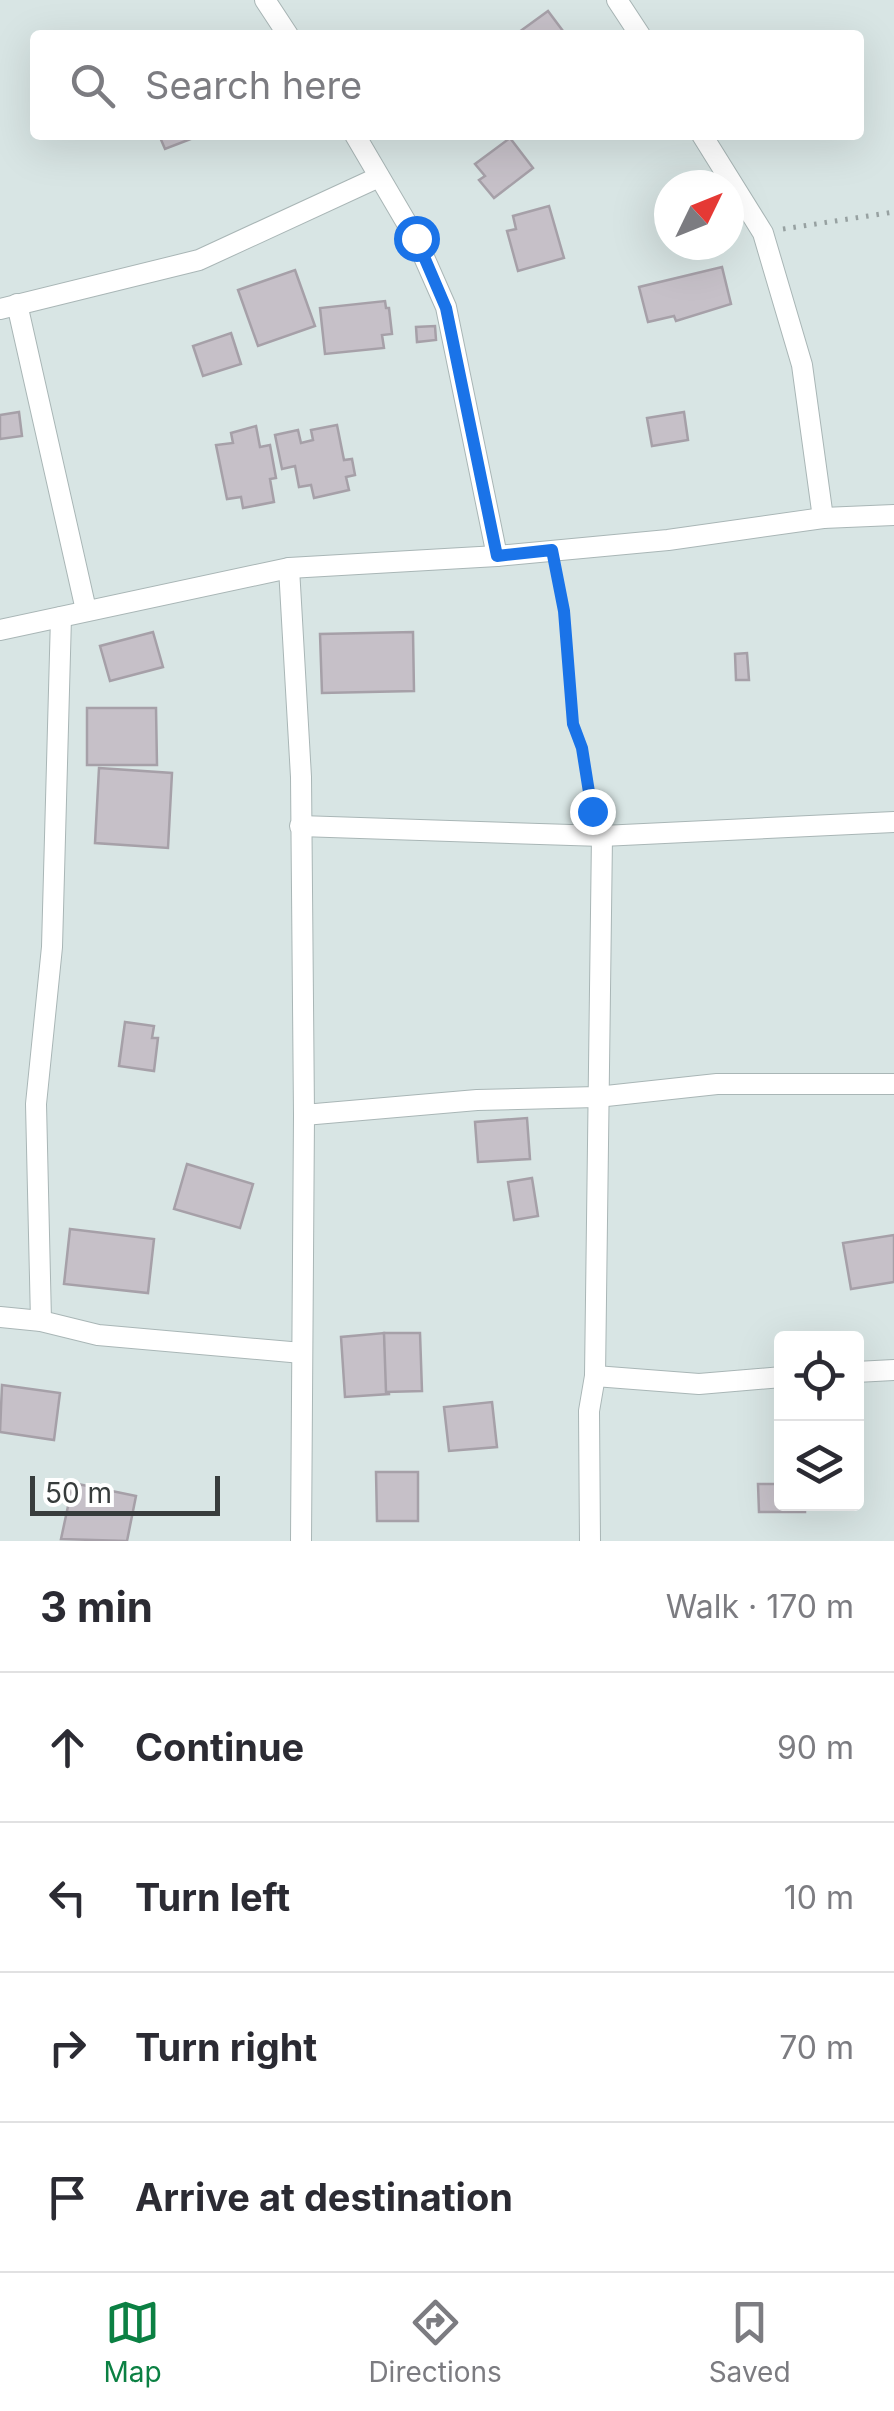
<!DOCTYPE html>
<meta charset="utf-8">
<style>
:root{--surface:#fff;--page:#f2f2f3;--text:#2b2b33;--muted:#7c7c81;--line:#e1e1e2;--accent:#0b8043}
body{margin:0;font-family:Inter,sans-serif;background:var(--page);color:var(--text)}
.controls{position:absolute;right:30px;bottom:30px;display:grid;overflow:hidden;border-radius:10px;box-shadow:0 10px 40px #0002}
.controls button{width:90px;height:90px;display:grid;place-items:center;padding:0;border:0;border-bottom:2px solid var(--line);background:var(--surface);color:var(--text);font:50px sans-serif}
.compass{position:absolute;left:654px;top:170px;width:90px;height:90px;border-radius:50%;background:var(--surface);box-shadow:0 10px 40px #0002;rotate:47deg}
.scale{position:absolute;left:30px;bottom:25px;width:190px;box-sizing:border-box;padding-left:10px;border:5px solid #373c3c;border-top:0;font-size:28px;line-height:35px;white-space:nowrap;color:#373c3c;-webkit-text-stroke:8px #fff;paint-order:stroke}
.stop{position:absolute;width:30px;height:30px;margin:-22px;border:8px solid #1a73e8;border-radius:50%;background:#fff}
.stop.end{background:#1a73e8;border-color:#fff;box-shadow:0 2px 10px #0008}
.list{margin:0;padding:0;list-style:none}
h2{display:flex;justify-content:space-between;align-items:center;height:130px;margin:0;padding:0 40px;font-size:42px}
h2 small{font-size:32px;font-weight:400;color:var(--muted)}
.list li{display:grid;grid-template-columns:65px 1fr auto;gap:30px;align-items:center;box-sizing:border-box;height:150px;padding:0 40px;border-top:2px solid var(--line)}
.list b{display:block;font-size:38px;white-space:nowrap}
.list em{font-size:32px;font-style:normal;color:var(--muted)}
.icon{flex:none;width:55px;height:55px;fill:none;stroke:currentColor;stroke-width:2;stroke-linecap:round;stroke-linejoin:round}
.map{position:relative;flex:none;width:894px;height:1541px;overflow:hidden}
.search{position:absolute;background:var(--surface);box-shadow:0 10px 40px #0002;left:30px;right:30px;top:30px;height:110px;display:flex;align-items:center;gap:25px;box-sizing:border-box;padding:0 35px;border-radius:10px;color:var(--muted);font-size:38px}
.sheet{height:730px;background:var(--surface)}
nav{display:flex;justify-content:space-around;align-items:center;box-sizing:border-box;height:140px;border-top:2px solid var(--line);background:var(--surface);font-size:28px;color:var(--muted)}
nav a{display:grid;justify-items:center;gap:5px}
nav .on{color:var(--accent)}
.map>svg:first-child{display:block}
.building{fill:#c6c0c8;stroke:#a6a0a8;stroke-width:2.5}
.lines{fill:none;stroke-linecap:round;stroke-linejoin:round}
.minor-casing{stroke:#a9b6b6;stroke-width:22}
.path{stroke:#97a1a1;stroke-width:5;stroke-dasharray:2.5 8;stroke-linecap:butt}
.minor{stroke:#fff;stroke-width:20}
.route{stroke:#1a73e8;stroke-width:12}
</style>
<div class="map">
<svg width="894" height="1541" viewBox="0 0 894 1541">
<rect width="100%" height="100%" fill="#d8e5e4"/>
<!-- building -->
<g class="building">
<path d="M548,11L566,35H515Z"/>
<path d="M159,135H201L165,149Z"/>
<path d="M510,138L533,168L494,198L479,180L485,176L475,164Z"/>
<path d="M549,206L564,258L518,271L507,231L516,229L513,216Z"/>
<path d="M722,267L731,304L676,321L674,316L648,322L639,287Z"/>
<path d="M295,270L315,326L258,346L238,290Z"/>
<path d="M385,301L386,308H389L392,334L382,335L384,348L325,354L320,308Z"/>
<path d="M435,326L436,340L417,342L416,327Z"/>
<path d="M231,333L241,364L203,376L193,346Z"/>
<path d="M19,412L22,436L0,439V415Z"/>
<path d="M684,412L688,440L652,446L647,418Z"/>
<path d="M337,425L344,460L352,459L355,475L346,477L349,490L314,498L311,485L299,487L295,466L282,469L275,435L298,430L301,443L313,440L311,430Z"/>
<path d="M256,426L260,447L270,445L276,478L270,479L274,502L243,508L241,497L227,499L216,445L233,443L231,433Z"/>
<path d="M153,632L163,667L110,681L100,646Z"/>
<path d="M413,632L414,691L322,693L320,634Z"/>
<path d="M747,653L749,680H736L735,654Z"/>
<path d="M87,708H156L157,765H87Z"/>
<path d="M99,768L172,773L168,848L95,843Z"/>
<path d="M125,1022L154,1026L152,1038H158L154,1071L119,1066Z"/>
<path d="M527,1118L530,1159L478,1162L475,1122Z"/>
<path d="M187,1164L253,1184L240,1228L174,1209Z"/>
<path d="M532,1178L538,1216L514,1220L508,1182Z"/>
<path d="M70,1229L154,1239L148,1293L64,1284Z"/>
<path d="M894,1235V1282L851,1289L843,1243Z"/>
<path d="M384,1333L389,1394L345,1397L341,1337Z"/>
<path d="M384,1333H420L422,1391L386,1392Z"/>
<path d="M2,1385L60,1393L54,1440L0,1432Z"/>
<path d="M492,1402L497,1447L449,1451L444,1407Z"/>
<path d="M376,1472H418V1521H377Z"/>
<path d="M73,1483L136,1496L127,1541L61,1539Z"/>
<path d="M758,1484H782V1504H805V1512H759Z"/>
</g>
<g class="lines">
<!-- minor casing -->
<g class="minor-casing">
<g id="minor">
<path d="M265,0L288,35"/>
<path d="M617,0L640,35"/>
<path d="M355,135L416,239L446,307L497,556"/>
<path d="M702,135L763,233L802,365L823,518"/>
<path d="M17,304L86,610"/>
<path d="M0,309L199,260L379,177"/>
<path d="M289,568L301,777L304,1115L301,1541"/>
<path d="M0,630L289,568L497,556L668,540L823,518L894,515"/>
<path d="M300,826L602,836L894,822"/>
<path d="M304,1115L477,1100L597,1097L717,1084H894"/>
<path d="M0,1317L41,1321L98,1335L302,1353"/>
<path d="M41,1321L36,1104L52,947L61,617"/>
<path d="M856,1372L894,1370"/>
<path d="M595,1376L699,1384L782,1377"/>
<path d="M590,1541L589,1411L595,1376L602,836"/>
</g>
</g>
<!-- path -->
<g class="path">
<path d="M783,229L894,212"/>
<path d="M556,569L564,611L573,723L582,748L593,814"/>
</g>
<!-- minor -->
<use href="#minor" class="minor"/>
</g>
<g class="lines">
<!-- route -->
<path class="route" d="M416,238L446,308L497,556L552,550L564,611L573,724L582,748L592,811"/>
</g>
</svg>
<div class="controls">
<button><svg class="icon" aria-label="locate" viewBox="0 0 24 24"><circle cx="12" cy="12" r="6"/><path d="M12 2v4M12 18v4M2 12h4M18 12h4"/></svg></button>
<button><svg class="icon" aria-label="layers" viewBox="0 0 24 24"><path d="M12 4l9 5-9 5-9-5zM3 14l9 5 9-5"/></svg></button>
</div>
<svg class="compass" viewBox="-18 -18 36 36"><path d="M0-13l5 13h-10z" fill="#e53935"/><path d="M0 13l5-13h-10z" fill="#7c7c81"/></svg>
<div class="scale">50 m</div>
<div class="stop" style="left:416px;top:238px"></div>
<div class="stop end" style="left:592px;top:811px"></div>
<div class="search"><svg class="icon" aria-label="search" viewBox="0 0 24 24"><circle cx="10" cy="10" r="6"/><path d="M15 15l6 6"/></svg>Search here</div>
</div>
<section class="sheet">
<h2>3 min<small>Walk · 170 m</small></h2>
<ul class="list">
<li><svg class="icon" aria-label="ahead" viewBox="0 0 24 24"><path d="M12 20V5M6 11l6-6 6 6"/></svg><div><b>Continue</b></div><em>90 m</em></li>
<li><svg class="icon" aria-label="left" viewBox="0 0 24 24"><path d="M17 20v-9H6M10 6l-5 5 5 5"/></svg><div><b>Turn left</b></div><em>10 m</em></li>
<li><svg class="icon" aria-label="right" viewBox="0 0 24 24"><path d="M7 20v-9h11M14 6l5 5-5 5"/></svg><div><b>Turn right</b></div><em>70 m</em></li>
<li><svg class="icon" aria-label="arrive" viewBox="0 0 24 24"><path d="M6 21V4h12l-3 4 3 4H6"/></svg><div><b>Arrive at destination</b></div></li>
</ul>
</section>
<nav>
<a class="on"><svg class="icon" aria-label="map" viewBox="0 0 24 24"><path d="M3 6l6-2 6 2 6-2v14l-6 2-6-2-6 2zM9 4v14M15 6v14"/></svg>Map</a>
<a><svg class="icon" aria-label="directions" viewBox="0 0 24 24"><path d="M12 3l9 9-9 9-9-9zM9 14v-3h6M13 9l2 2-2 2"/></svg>Directions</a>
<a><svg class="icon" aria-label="saved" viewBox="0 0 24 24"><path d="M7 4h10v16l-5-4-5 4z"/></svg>Saved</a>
</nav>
